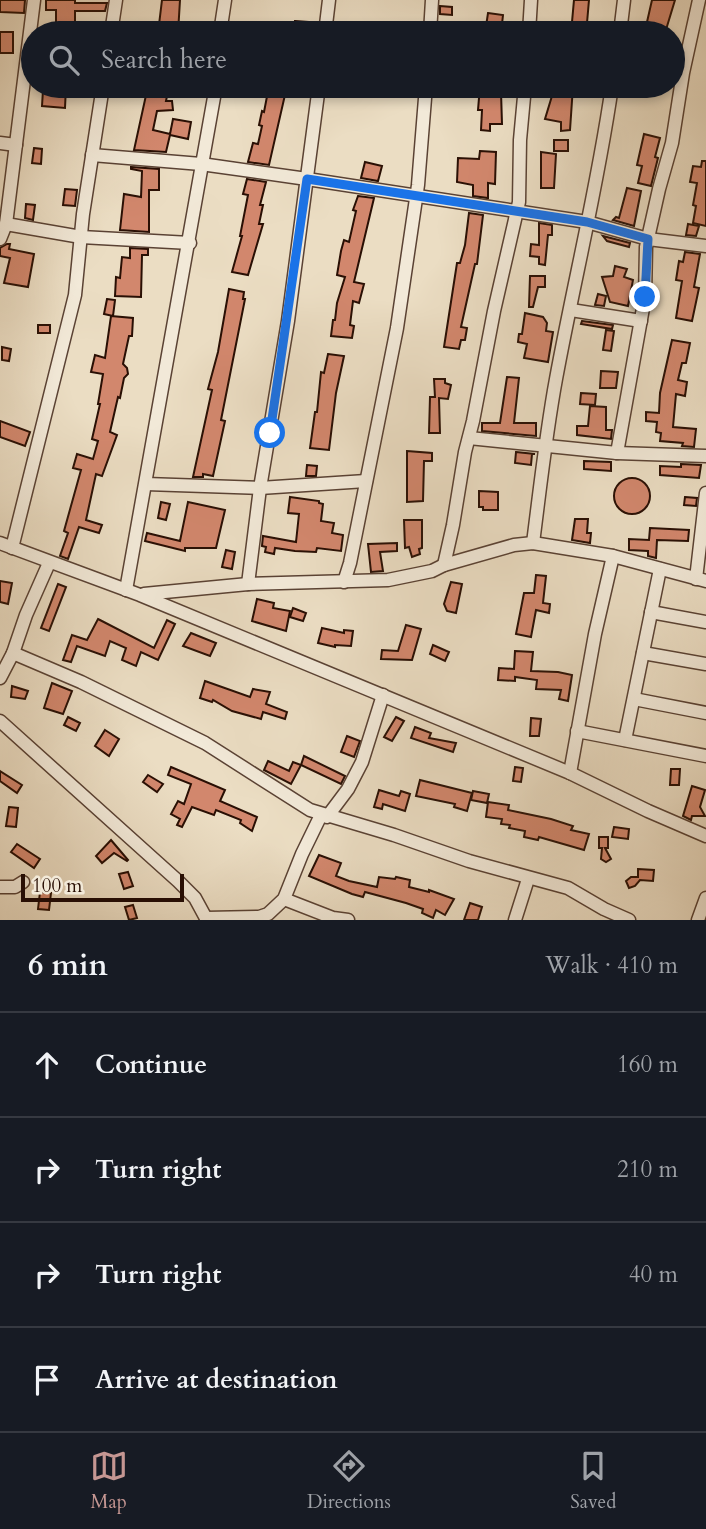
<!DOCTYPE html>
<meta charset="utf-8">
<style>
:root{--surface:#171b24;--page:#20242c;--text:#f1f3f6;--muted:#9ea1a6;--line:#363941;--accent:#c59692}
body{margin:0;font-family:Cardo,serif;background:var(--page);color:var(--text)}
.scale{position:absolute;left:21px;bottom:18px;width:163px;box-sizing:border-box;padding-left:7px;border:4px solid #290f04;border-top:0;font-size:19px;line-height:24px;white-space:nowrap;color:#290f04;-webkit-text-stroke:5px #f2e9d8;paint-order:stroke}
.stop{position:absolute;width:21px;height:21px;margin:-16px;border:5px solid #1a73e8;border-radius:50%;background:#fff}
.stop.end{background:#1a73e8;border-color:#fff;box-shadow:0 2px 7px #0008}
.list{margin:0;padding:0;list-style:none}
h2{display:flex;justify-content:space-between;align-items:center;height:91px;margin:0;padding:0 28px;font-size:30px}
h2 small{font-size:23px;font-weight:400;color:var(--muted)}
.list li{display:grid;grid-template-columns:46px 1fr auto;gap:21px;align-items:center;box-sizing:border-box;height:105px;padding:0 28px;border-top:2px solid var(--line)}
.list b{display:block;font-size:26px;white-space:nowrap}
.list em{font-size:23px;font-style:normal;color:var(--muted)}
.icon{flex:none;width:38px;height:38px;fill:none;stroke:currentColor;stroke-width:2;stroke-linecap:round;stroke-linejoin:round}
.map{position:relative;flex:none;width:706px;height:920px;overflow:hidden}
.search{position:absolute;background:var(--surface);box-shadow:0 4px 10px #0003;left:21px;right:21px;top:21px;height:77px;display:flex;align-items:center;gap:18px;box-sizing:border-box;padding:0 24px;border-radius:38px;color:var(--muted);font-size:26px}
.sheet{height:511px;background:var(--surface)}
nav{display:flex;justify-content:space-around;align-items:center;box-sizing:border-box;height:98px;border-top:2px solid var(--line);background:var(--surface);font-size:19px;color:var(--muted)}
nav a{display:grid;justify-items:center;gap:4px}
nav .on{color:var(--accent)}
.map>svg:first-child{display:block}
.building{fill:#d2876d;stroke:#290f04;stroke-width:2}
.lines{fill:none;stroke-linecap:round;stroke-linejoin:round}
.street-casing{stroke:#5a4234;stroke-width:15}
.street{stroke:#f2e9d8;stroke-width:12}
.route{stroke:#1a73e8;stroke-width:9}
</style>
<div class="map">
<svg width="706" height="920" viewBox="0 0 706 920">
<rect width="100%" height="100%" fill="#ebddc3"/>
<filter id="stains"><feTurbulence type="fractalNoise" baseFrequency=".00286" numOctaves="4"/><feColorMatrix values="0 0 0 0 .2 0 0 0 0 .09 0 0 0 0 .02 0 0 0 .5 -.17"/></filter>
<radialGradient id="worn" r=".72"><stop offset=".6" stop-color="#630" stop-opacity="0"/><stop offset="1" stop-color="#630" stop-opacity=".3"/></radialGradient>
<!-- building -->
<g class="building">
<path d="M0,0H25L24,13L0,12Z"/>
<path d="M46,0H75V3H107L105,11H75V31H56V10H46Z"/>
<path d="M162,0H180L178,33H158Z"/>
<path d="M574,0H589L587,23L572,22Z"/>
<path d="M652,0H675L665,33H656L658,25L647,22Z"/>
<path d="M440,6L452,7V15L440,14Z"/>
<path d="M488,13L503,15L501,33H485Z"/>
<path d="M295,21L308,22L307,33H287L289,23L295,24Z"/>
<rect x="0" y="32" width="13" height="21"/>
<path d="M57,86H66L65,108L42,106L43,90L57,91Z"/>
<path d="M148,86H169L166,101H172L173,110L157,111L153,130L170,134L173,119L191,122L188,139L170,135L166,152L134,150Z"/>
<path d="M269,86H287L269,165L248,162L253,143L258,144L262,126L259,125L262,111L264,112Z"/>
<path d="M480,86H497L496,92H501L502,124H490V131L481,130L482,110H478Z"/>
<path d="M555,86H573L570,130L561,131V122L545,119Z"/>
<path d="M644,134L660,138L655,157L658,158L651,186L638,183L642,166L637,165Z"/>
<rect x="554" y="140" width="14" height="11"/>
<path d="M34,148L42,149L41,164L32,163Z"/>
<path d="M480,151L496,152L495,184L488,183V198L473,196V185L457,182L458,158L479,159Z"/>
<path d="M541,152L556,154L554,188H541Z"/>
<path d="M702,161H706V226L693,223L696,206L693,205L697,183L690,182L693,166L701,167Z"/>
<path d="M365,162L382,166L378,181L361,178Z"/>
<path d="M131,167L159,169V190H149V232L120,230L124,194L141,197L142,171L131,169Z"/>
<path d="M247,179L266,182L260,205H263L259,224H263L248,275L232,272L242,236H240L248,195L243,194Z"/>
<path d="M627,188L641,191L634,226L613,220L616,217L619,218Z"/>
<path d="M65,189L77,190L75,206L63,205Z"/>
<path d="M358,196L374,198L354,282L364,284L359,303L353,301L350,325L354,326L352,338L331,336L333,320H335L337,303L345,277L337,275L341,251L344,240L349,242L356,211L353,210Z"/>
<path d="M26,204L35,205L33,220L25,218Z"/>
<path d="M469,213L483,215L477,264H475L461,327L467,328L465,340H461L459,349L444,347L457,263H460L465,245Z"/>
<path d="M539,223L552,225V235H548L545,265L539,264V257L530,256L531,244L539,245Z"/>
<path d="M688,224L699,226L696,236L686,235Z"/>
<path d="M603,236L630,243L629,247L607,241Z"/>
<path d="M7,244H10L9,249L34,254L28,287L4,283L10,258L0,256V248Z"/>
<path d="M130,248L148,249V255H142L141,297L115,296L116,277L120,278L122,257L130,258Z"/>
<path d="M685,252L700,254L694,287L699,288L692,321L676,318L682,281L676,280L679,261L683,262Z"/>
<path d="M615,266L627,269L624,277L633,280L628,306L610,302L602,277L613,276Z"/>
<path d="M530,276H545V287H538L533,307H529Z"/>
<path d="M229,289L244,292L243,299H245L221,420L225,421L213,476L203,474V477H193L212,390L208,389L218,352Z"/>
<path d="M598,294L606,296L604,306L595,305Z"/>
<path d="M107,299L115,300L113,316L104,314Z"/>
<path d="M525,313L543,317L547,323L546,331L553,332L548,362L524,358L527,344L518,342L519,334H522Z"/>
<path d="M111,316L133,318L132,336H129L123,364L127,368L128,374L124,378L120,398L118,397L110,432L117,435L102,476L96,474L86,520L102,525L99,533L79,527L68,559L60,556L68,533L64,531L81,470L73,468L77,454L93,459L98,441L92,439L100,404H98L103,374L91,372L95,355L105,358Z"/>
<path d="M582,321L613,325L612,329L581,324Z"/>
<rect x="38" y="325" width="12" height="8"/>
<path d="M606,330L614,331L611,351L603,350Z"/>
<path d="M672,340L690,343L686,363H682L678,380L687,382L685,396L676,394L673,427L696,429L694,447L682,446L683,443L660,441L661,433L656,432L657,422L646,421V412L659,413L660,393Z"/>
<path d="M2,347L11,349L9,361L2,360Z"/>
<path d="M328,354L344,356L336,393L329,450L310,448L315,412H317L321,372L324,373Z"/>
<path d="M601,371L618,372L616,388H600Z"/>
<path d="M507,377L519,378L514,423H536V436L482,431V423H500Z"/>
<path d="M434,379H445V383L451,385L448,399L439,398L440,433H429L430,397H435Z"/>
<path d="M581,393L596,394L595,405L580,404Z"/>
<path d="M590,406L606,407V430H612L611,439L577,435V426H588Z"/>
<path d="M0,421L30,432L25,446L0,437Z"/>
<path d="M407,451L432,453V461H424L423,501L407,502Z"/>
<path d="M516,452L535,454H532L531,465L515,463Z"/>
<path d="M584,461L611,462V471L584,469Z"/>
<path d="M681,464L701,465L699,478L660,475V466L681,467Z"/>
<path d="M307,465L317,466L316,476H306Z"/>
<circle cx="632" cy="496" r="18"/>
<path d="M479,491L498,492V510H483V507H479Z"/>
<path d="M290,497L319,501V503L323,504L321,521L334,523L332,533L343,535L341,551L317,548L316,552L295,551L275,548L274,554L265,552L266,547L262,546L263,536L296,542L299,514L288,513Z"/>
<path d="M685,497L697,498L696,506L684,505Z"/>
<path d="M161,502L170,504L166,520L158,518Z"/>
<path d="M188,502L225,510L216,548H185V551L145,541L147,533L180,541Z"/>
<path d="M575,519H588L587,533H591L590,543L572,540Z"/>
<path d="M404,520H422V548L419,549L420,554L412,557L409,547L405,548Z"/>
<path d="M650,528L689,530L688,541L657,540L656,558L648,556V551L629,550V539L649,540Z"/>
<path d="M397,543V551L380,552L383,571L371,572L368,544Z"/>
<path d="M226,550L235,552L232,569L222,567Z"/>
<path d="M536,575L546,576L543,603L550,604L549,613L536,610L531,637L516,634L524,593H534Z"/>
<path d="M0,581L12,583L8,604L0,602Z"/>
<path d="M451,582L462,584L456,613L447,611L444,604Z"/>
<path d="M58,584L66,587L49,631L41,628Z"/>
<path d="M257,599L274,603L273,608L290,611L286,631L252,621Z"/>
<path d="M293,608L306,613L303,621L290,617Z"/>
<path d="M98,619L154,648L167,620L175,624L158,660L141,652L136,666L122,660L126,648L110,641L105,656L77,646L71,662L63,660L72,635L87,640Z"/>
<path d="M406,625L421,629L412,660L381,659L382,650L398,651Z"/>
<path d="M322,628L344,633V630L353,631L351,646L335,645V647L318,643Z"/>
<path d="M191,633L216,643L210,656L183,646Z"/>
<path d="M433,645L449,652L445,661L430,654Z"/>
<path d="M515,651L533,652L531,671L558,672L572,675L568,701L559,699L561,690L536,689L537,680L515,677V681L498,680L499,668L514,669Z"/>
<path d="M205,681L250,697L253,689L270,692L266,704L287,712L285,719L263,712L261,719L232,711L213,700L212,702L200,698Z"/>
<path d="M52,683L72,691L63,714L44,708Z"/>
<path d="M12,686L28,691L25,699L11,697Z"/>
<path d="M68,717L80,723L76,731L64,725Z"/>
<path d="M396,717L404,721L392,741L384,737Z"/>
<path d="M531,718L541,719L539,736H530Z"/>
<path d="M415,727L431,733L429,738L456,743L453,752L411,738Z"/>
<path d="M105,730L119,739L109,756L95,746Z"/>
<path d="M347,736L360,741L354,757L341,752Z"/>
<path d="M304,756L345,776L341,784L301,765Z"/>
<path d="M268,761L289,771L293,762L301,765L291,784L264,770Z"/>
<path d="M171,767L225,790L220,801L257,817L252,831L240,823L241,820L216,810L214,815L192,807L182,827L177,825L180,819L171,814L178,801L184,804L191,784L168,775Z"/>
<path d="M515,767L523,768L521,782L513,781Z"/>
<path d="M671,769H680L679,785H670Z"/>
<path d="M0,771L22,785L17,793L0,781Z"/>
<path d="M148,775L163,784L157,792L143,782Z"/>
<path d="M420,780L472,793L467,811L454,807L455,804L416,796Z"/>
<path d="M692,786L705,790L700,807L705,816H692L691,820L683,816Z"/>
<path d="M379,790L399,796L401,791L410,794L405,811L383,804L382,809L374,807Z"/>
<path d="M473,791L489,794L487,803L471,800Z"/>
<path d="M488,802L509,805L508,810L551,819L573,826L571,830L589,834L584,850L539,837L538,840L524,837L525,831L509,828L510,825L501,824L502,819L486,817Z"/>
<path d="M9,807L18,808L16,827L6,826Z"/>
<path d="M614,827L629,829L628,839L612,837Z"/>
<path d="M599,837H608V848H605L611,859L606,862L601,859L602,848H599Z"/>
<path d="M111,840L128,860L127,861L114,853L102,863L96,856Z"/>
<path d="M17,844L40,859L34,868L11,852Z"/>
<path d="M319,855L341,863L336,876L349,881L377,887L379,877L395,879L396,877L410,880L409,887L429,892V890L454,899L445,915L436,910L433,918L422,913L423,909L406,903L365,892L363,897L352,894L309,876Z"/>
<path d="M638,869L654,870L653,881L640,880L635,886L629,888L626,881L631,877H638Z"/>
<path d="M128,872L133,886L124,889L119,874Z"/>
<path d="M40,892L51,893L49,910L38,909Z"/>
<path d="M470,903L482,907L478,920H464Z"/>
<path d="M133,905L137,918L129,920L125,907Z"/>
</g>
<g class="lines">
<!-- street casing -->
<g class="street-casing">
<g id="street">
<path d="M111,33L116,0"/>
<path d="M220,33L225,0"/>
<path d="M325,33L329,0"/>
<path d="M430,33L432,0"/>
<path d="M529,33L531,0"/>
<path d="M620,33L624,0"/>
<path d="M0,143L16,145"/>
<path d="M92,155L201,164L307,179L587,222L648,239L706,246"/>
<path d="M6,224L81,237L190,243"/>
<path d="M0,239L6,224L34,0"/>
<path d="M571,310L641,321"/>
<path d="M469,438L617,453L706,456"/>
<path d="M617,453L645,297L646,247L659,189L672,143L683,73L699,0"/>
<path d="M146,484L260,488L366,481"/>
<path d="M0,543L140,595L570,773L648,811L706,836"/>
<path d="M533,543C540,489 546,433 556,379C574,281 598,185 612,86"/>
<path d="M12,548L75,295L83,214L103,86"/>
<path d="M444,565L453,525L465,452L473,421L494,311L519,202L520,140L525,86"/>
<path d="M696,579L706,493"/>
<path d="M344,582L350,563L397,328L418,185L426,86"/>
<path d="M248,584L260,488L288,321L319,86"/>
<path d="M126,590L216,86"/>
<path d="M144,594L248,584L388,580L432,571L444,565L514,545L533,543L613,556L706,581"/>
<path d="M651,612L706,622"/>
<path d="M13,653L81,682L205,743L310,810L394,835L469,861L568,888L604,909L629,920"/>
<path d="M643,653L706,664"/>
<path d="M0,678L13,653L26,615L49,563"/>
<path d="M634,699L706,713"/>
<path d="M0,721L178,881L195,898L207,920"/>
<path d="M577,731L706,756"/>
<path d="M625,740L660,569"/>
<path d="M570,773L595,634L613,556"/>
<path d="M327,817L348,789L362,762L383,695"/>
<path d="M0,887H15L23,882"/>
<path d="M284,899L333,918L348,920"/>
<path d="M206,918L259,917L268,914L284,899L302,854L321,815"/>
<path d="M515,920L528,879"/>
<path d="M698,920L706,898"/>
</g>
</g>
<!-- street -->
<use href="#street" class="street"/>
</g>
<g class="lines">
<!-- route -->
<path class="route" d="M270,433L307,179L587,222L648,239L645,297"/>
</g>
<rect width="100%" height="100%" filter="url(#stains)"/>
<rect width="100%" height="100%" fill="url(#worn)"/>
</svg>
<div class="scale">100 m</div>
<div class="stop" style="left:270px;top:433px"></div>
<div class="stop end" style="left:645px;top:297px"></div>
<div class="search"><svg class="icon" aria-label="search" viewBox="0 0 24 24"><circle cx="10" cy="10" r="6"/><path d="M15 15l6 6"/></svg>Search here</div>
</div>
<section class="sheet">
<h2>6 min<small>Walk · 410 m</small></h2>
<ul class="list">
<li><svg class="icon" aria-label="ahead" viewBox="0 0 24 24"><path d="M12 20V5M6 11l6-6 6 6"/></svg><div><b>Continue</b></div><em>160 m</em></li>
<li><svg class="icon" aria-label="right" viewBox="0 0 24 24"><path d="M7 20v-9h11M14 6l5 5-5 5"/></svg><div><b>Turn right</b></div><em>210 m</em></li>
<li><svg class="icon" aria-label="right" viewBox="0 0 24 24"><path d="M7 20v-9h11M14 6l5 5-5 5"/></svg><div><b>Turn right</b></div><em>40 m</em></li>
<li><svg class="icon" aria-label="arrive" viewBox="0 0 24 24"><path d="M6 21V4h12l-3 4 3 4H6"/></svg><div><b>Arrive at destination</b></div></li>
</ul>
</section>
<nav>
<a class="on"><svg class="icon" aria-label="map" viewBox="0 0 24 24"><path d="M3 6l6-2 6 2 6-2v14l-6 2-6-2-6 2zM9 4v14M15 6v14"/></svg>Map</a>
<a><svg class="icon" aria-label="directions" viewBox="0 0 24 24"><path d="M12 3l9 9-9 9-9-9zM9 14v-3h6M13 9l2 2-2 2"/></svg>Directions</a>
<a><svg class="icon" aria-label="saved" viewBox="0 0 24 24"><path d="M7 4h10v16l-5-4-5 4z"/></svg>Saved</a>
</nav>
